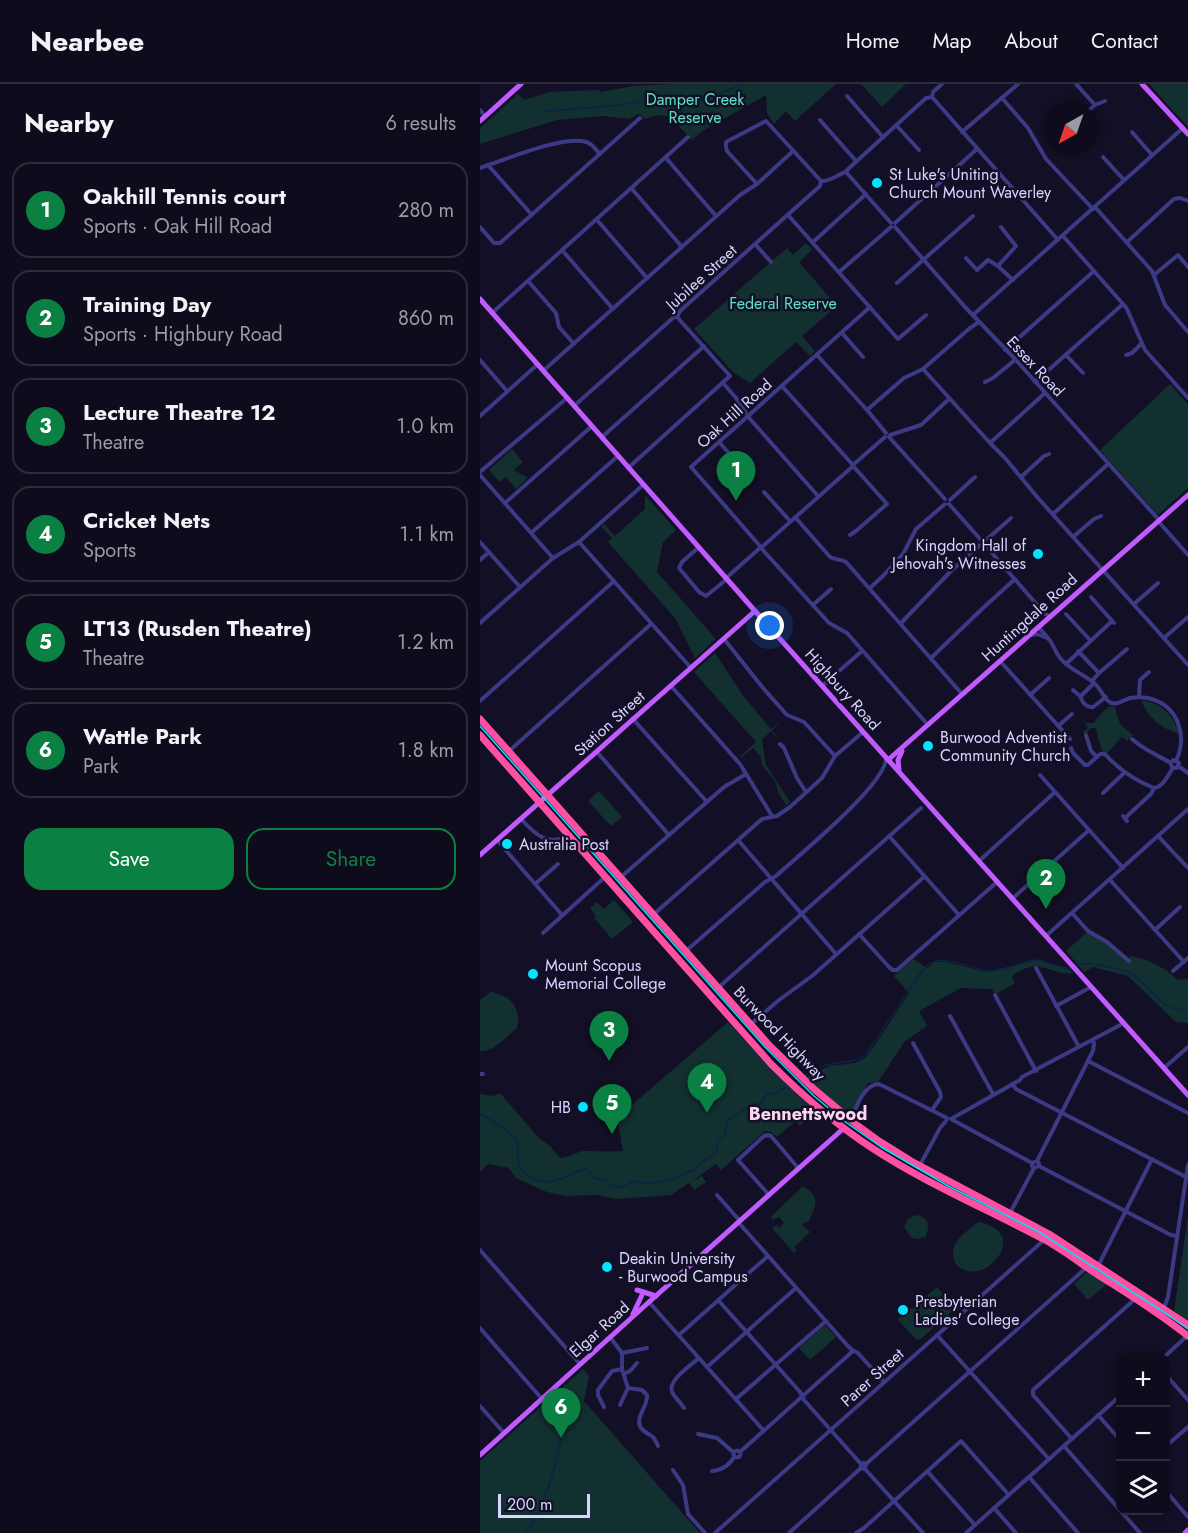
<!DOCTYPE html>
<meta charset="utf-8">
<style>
:root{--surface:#0e0b1c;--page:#171425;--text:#f1f3f6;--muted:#9b9ba3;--line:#2e2b3b;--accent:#0b8043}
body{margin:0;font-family:Jost,sans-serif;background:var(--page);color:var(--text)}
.controls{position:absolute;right:18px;bottom:18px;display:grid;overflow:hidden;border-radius:12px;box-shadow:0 3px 9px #0003}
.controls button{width:54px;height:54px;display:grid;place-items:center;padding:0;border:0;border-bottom:2px solid var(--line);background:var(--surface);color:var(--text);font:30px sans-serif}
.compass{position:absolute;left:564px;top:18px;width:54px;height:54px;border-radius:50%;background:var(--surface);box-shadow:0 3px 9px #0003;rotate:220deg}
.scale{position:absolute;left:18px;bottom:15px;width:92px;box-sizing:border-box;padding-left:6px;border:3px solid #d9d4ff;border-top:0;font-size:16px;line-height:21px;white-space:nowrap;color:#d9d4ff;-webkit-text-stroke:4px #130f26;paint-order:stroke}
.you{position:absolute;left:290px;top:542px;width:21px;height:21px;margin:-15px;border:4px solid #fff;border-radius:50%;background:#1a73e8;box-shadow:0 0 0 9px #1a73e833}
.badge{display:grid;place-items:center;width:39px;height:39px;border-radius:50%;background:var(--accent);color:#fff;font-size:20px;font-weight:700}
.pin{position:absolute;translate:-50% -50px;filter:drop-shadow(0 2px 3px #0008)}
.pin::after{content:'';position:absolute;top:32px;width:21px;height:18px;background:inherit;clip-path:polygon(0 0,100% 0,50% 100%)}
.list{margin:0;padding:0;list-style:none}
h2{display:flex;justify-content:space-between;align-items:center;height:78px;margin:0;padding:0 24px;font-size:26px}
h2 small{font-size:20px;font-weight:400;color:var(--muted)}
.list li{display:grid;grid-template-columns:39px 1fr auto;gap:18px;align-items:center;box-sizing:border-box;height:96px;margin:0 12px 12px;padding:0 12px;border:2px solid var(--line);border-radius:18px}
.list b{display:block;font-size:22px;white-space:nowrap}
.list p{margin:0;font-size:20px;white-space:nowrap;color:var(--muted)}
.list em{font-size:20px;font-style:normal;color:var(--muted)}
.actions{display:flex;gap:12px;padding:18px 24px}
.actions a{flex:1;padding:14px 0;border:2px solid var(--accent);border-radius:18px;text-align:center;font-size:21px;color:var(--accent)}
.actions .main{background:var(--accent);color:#fff}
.icon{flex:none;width:33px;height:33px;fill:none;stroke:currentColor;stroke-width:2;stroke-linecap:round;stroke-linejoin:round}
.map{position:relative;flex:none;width:708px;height:1449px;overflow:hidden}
header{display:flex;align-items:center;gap:36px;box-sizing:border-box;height:84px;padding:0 30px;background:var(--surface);border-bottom:2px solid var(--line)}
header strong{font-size:28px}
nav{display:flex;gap:33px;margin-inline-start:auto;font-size:21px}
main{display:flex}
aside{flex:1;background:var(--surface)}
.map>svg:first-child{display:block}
.green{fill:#12302f}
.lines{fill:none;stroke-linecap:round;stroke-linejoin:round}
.stream{stroke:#0c2248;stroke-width:1.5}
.minor{stroke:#3d3a85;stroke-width:4}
.major{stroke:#c25bff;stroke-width:5}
.highway{stroke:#ff4fa3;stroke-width:7}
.tram{stroke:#00e5ff;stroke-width:1.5}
.poi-dot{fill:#00e5ff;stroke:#130f26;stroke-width:2}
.labels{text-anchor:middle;stroke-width:5;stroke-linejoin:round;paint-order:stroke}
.park-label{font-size:16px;fill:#5fe0c0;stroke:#130f26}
.poi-label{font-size:16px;fill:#d9d4ff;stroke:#130f26;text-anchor:start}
.street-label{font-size:16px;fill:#d9d4ff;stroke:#130f26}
.neighbourhood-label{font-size:18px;font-weight:bold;fill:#ffd6f0;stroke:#130f26}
</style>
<header>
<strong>Nearbee</strong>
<nav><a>Home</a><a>Map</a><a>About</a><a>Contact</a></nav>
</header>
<main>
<aside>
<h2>Nearby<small>6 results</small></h2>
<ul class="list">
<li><span class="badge">1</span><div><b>Oakhill Tennis court</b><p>Sports · Oak Hill Road</p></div><em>280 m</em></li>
<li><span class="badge">2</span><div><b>Training Day</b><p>Sports · Highbury Road</p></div><em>860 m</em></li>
<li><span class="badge">3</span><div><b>Lecture Theatre 12</b><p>Theatre</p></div><em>1.0 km</em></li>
<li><span class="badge">4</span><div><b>Cricket Nets</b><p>Sports</p></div><em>1.1 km</em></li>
<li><span class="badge">5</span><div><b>LT13 (Rusden Theatre)</b><p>Theatre</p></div><em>1.2 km</em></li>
<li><span class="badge">6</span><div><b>Wattle Park</b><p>Park</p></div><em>1.8 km</em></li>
</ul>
<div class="actions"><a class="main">Save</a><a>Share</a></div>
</aside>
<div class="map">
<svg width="708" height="1449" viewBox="0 0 708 1449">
<rect width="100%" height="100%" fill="#130f26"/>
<!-- green -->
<g class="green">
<path d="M192,0H356L315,37L306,27L294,40L287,29L286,11L221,48L212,56L189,32L179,31L165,35L160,30L156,31L149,35L123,32L77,36L0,60V44L38,10L44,16L69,8L118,6L121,8L153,2Z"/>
<path d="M381,0H426L402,23Z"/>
<path d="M669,0H708V43Z"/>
<path d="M326,159L332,166L319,178L357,222L322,252L335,267L330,272L316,258L270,299L254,289L214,245L307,164L313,171Z"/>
<path d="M690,300L708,320V404L678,431L620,366Z"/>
<path d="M32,365L43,378L34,386L48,394L36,405L26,393L19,398L9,386Z"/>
<path d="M165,411L196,446L183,458L177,488L236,555L215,574L195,534L128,458L132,454L121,442L124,440L135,452L165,425Z"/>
<path d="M235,569L264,613L291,645L305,634L292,646L299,655L291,647L282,656L286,681L310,718L306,721L298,708L296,699L282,681L281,673L273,664L261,674L260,673L276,658L214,588Z"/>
<path d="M661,616C680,619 694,630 699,650C681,644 668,634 661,616Z"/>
<path d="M629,622L635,623L638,635L642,642L653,651L647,657L642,653L626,670L621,666L622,665L619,658L616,644H610L607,649H602L608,644L605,639H614L618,633Z"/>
<path d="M119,707L142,733L131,742L108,717Z"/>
<path d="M134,816L153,838L132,855L114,834L116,832L110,824L117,818L124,825Z"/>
<path d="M607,848L625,857L646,877L651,872C670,876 684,883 698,896L708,895V939L696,938L648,892L613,883L604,888L586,867Z"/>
<path d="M433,875L447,884L454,878H467L506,888L557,876L590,886L594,889C579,892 563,880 550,883C544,884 537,889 532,892L535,899L516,910L511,905L481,904L439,927L447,942L425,957L398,998L388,999L373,1026L362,1025L326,994L349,982L375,979L385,974L395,961L429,909L414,892Z"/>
<path d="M12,907C16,910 21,911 26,913C37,920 40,933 37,944C26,953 14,968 0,967V916Z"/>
<path d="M248,938L298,992L336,1027L320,1042L315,1037L297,1053L291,1048L285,1047L241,1086L236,1080L211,1098L222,1092L226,1098L214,1106L209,1099L191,1111L137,1115L117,1111L85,1112L67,1108L53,1102L36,1094L29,1084L8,1080L0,1088V1010L13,1012L20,1009L60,1055L70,1062L80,1074C89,1074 95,1068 104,1067C117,1067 130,1068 143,1067L137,1034Z"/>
<path d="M323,1102C341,1114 336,1120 329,1137L322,1140L330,1148L314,1164L317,1166L314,1169L292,1144L297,1141L300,1144L304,1139L299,1133L293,1136L291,1133Z"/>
<path d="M438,1131C450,1135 450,1143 445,1153L439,1155L432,1154L424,1143C426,1135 431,1132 438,1131Z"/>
<path d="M708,1132V1237L694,1227Z"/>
<path d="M498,1138C508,1140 520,1144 523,1155C524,1162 522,1167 518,1173C497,1201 461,1185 477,1157C482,1150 491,1144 498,1138Z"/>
<path d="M607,1188L627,1200L608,1216L594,1200Z"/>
<path d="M457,1203L475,1224L441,1255L437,1256L418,1236L419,1234L430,1224L432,1225Z"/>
<path d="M345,1241L356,1253L330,1276L319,1264Z"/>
<path d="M103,1285L109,1292L104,1317L220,1449H0V1377Z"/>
</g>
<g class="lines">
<!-- stream -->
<g class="stream">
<path d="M60,28L140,21L199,12H234L262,0"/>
<path d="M595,883C608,878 614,879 627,883C635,884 643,885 650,889C670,901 681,929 708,926"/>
<path d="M325,992C332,988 340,982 347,981C363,977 376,980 388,968L441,888C444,885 448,881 451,879C470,870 495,889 515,887C528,886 541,877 555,876C567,876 578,885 591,884"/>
<path d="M0,1031H3C12,1037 31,1047 36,1056C41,1064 36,1070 38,1078C40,1084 44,1089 49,1092C72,1106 84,1091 105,1085L111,1089L114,1094L126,1097L131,1101L140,1104L154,1097L164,1099H175L196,1094L205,1089L215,1086L221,1079L234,1071L237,1065V1058L245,1051L248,1036L273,1020H280L287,1010H293L305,1004"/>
<path d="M46,1449C67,1415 81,1373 83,1333"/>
</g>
<!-- minor -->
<g class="minor">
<path d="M596,0L615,21"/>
<path d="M367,12L403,53"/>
<path d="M452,13L578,156"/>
<path d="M522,14L548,44L566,75L613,125"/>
<path d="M0,26L5,32"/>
<path d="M608,27L615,21L625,17"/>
<path d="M340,36L376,77"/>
<path d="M416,41L439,66"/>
<path d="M482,48L538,0"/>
<path d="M652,48L672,71"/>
<path d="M623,73L644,96"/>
<path d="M186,74L236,132"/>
<path d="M8,81L52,131"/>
<path d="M0,84C25,76 82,51 106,58C112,59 116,66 120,70"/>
<path d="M366,88L367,86L446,14L452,13L453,8L462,0"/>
<path d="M366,88L411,139"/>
<path d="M277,100L247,67L246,63V58L286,37L341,97"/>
<path d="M152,105L202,163"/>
<path d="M615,123L672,187L685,221L708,248"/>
<path d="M308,131L418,255L446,231"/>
<path d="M117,136L167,194"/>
<path d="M415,139L497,65"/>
<path d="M0,143L14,159H20L160,34"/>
<path d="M415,143L485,223L535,275L679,436"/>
<path d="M583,152L643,220L647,225L665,266L708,314"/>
<path d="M333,158L386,110"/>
<path d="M647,158L694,115L700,114L708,117"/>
<path d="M275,160L291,178"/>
<path d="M82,166L133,225"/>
<path d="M486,174L497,186L508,176L518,182L536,162L521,143"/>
<path d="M518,182L533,196"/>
<path d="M359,188L411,143"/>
<path d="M674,191L698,171L708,183"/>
<path d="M48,197L76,229L79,243L94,260"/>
<path d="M417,199L493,132"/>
<path d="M12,229L208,53"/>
<path d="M493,231L703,44"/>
<path d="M362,249L383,273"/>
<path d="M525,266L614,187"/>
<path d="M337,271L387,326L406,349"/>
<path d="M586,271L603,289"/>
<path d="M646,271L652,269L661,260"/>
<path d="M0,276L27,307"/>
<path d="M443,285L510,359L525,374L558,414L708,581"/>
<path d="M63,287L260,111L277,100L313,67"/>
<path d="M505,298L513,294L535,276"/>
<path d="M555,298L643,220"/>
<path d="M243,299L256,314L270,335L338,412"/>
<path d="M302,302L372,380"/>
<path d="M94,322L194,233H197L200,227L340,102L341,97C350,98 358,90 366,88"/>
<path d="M387,326L424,294L443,285L490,244L499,238"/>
<path d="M0,332L58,280"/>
<path d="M410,351L441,341L469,315"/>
<path d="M122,353L224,262"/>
<path d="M409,353L465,415"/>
<path d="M239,358L261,383"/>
<path d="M510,359L565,309"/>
<path d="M374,380L405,353"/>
<path d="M148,384L250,292L197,233"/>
<path d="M0,388L87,314"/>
<path d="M0,391L73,474"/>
<path d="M541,393L564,372L569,370"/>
<path d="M284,408L310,437"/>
<path d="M470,416L495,393"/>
<path d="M25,419L112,342"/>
<path d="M469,420L501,456"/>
<path d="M573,430L628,380"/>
<path d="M315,433L350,473C355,476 361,475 366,478L482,610"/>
<path d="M678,437L708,471"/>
<path d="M51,449L138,372"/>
<path d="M370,451L376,447L407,420L374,383"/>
<path d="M593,453L614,435L621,432"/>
<path d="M505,457L531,434"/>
<path d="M0,458L40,503"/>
<path d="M99,458L211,584"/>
<path d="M505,461L565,530L570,532"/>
<path d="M280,462L211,383L390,223"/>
<path d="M283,462L372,383"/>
<path d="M219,463L202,478L199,484L219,508L226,512L247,495"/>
<path d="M282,465L349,539L367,549L448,641"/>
<path d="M0,476L9,468"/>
<path d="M246,494L280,464"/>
<path d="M390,504L403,492L423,470L436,445L465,420"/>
<path d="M611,513L634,539"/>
<path d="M654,520L678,499"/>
<path d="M333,521L351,505"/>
<path d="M586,530L610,556"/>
<path d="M0,539L73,474L99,458L163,401"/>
<path d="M421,539L470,488L500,461"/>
<path d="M559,544C563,548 567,553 571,558C574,563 576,569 580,574C589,585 603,590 614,599C620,604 623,612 628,617C635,623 643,616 650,614C656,613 662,613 668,614C698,621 708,651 696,677L699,679L698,682L696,684H693L691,681V679L693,676L696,677"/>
<path d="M552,551L557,550L567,554"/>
<path d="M684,554L708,533"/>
<path d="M244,555L283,604L307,631L324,638L355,672"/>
<path d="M598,567L619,589"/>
<path d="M451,574L503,524L535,495"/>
<path d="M520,577L590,655"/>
<path d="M586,580L632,537"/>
<path d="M612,597L619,589L647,565"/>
<path d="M614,599L601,612C601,618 607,624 613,623L626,613"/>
<path d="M191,602L260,680L292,732"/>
<path d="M342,602L382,567"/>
<path d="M593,606L601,613"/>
<path d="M550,611L569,594"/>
<path d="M659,613L660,596L669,588"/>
<path d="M0,617L134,497"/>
<path d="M153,635L227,718"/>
<path d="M578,642L592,630"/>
<path d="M606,651L611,667L617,673"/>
<path d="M652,655C664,666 677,671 691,679"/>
<path d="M300,660L304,664L317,694L326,708"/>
<path d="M591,664L593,669L605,681H608L620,670H625C639,686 654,696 674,704C683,703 688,691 693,684"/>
<path d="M29,667L171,540"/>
<path d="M117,668L189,751"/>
<path d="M698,682L708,689"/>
<path d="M560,691L643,784"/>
<path d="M623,709L644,689"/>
<path d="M643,732L647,737"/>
<path d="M645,734L671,710L674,704"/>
<path d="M41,735C54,749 69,765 88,750"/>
<path d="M409,752L479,831"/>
<path d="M678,752L708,784"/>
<path d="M17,756L82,831"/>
<path d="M258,756L356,870"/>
<path d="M499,777L575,708"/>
<path d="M141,793L244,703L266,690"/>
<path d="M630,796L704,878"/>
<path d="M55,800L78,780"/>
<path d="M532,815L609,746"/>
<path d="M592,829L608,847L627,858L649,877"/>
<path d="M174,830L282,735L297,732L310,723L342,694L355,672L383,648"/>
<path d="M675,846L700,823"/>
<path d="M63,849L125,793"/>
<path d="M379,850L410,884L413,886H417L517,798"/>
<path d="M566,852L708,725"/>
<path d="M206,867L285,798L296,792C319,771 404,702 406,675"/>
<path d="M556,884L599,963"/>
<path d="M693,887L708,874"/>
<path d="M239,903L441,724"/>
<path d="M515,911L556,987"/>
<path d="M576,922L611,903"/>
<path d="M470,932L513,1010"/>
<path d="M271,940L299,916L332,892L444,793"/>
<path d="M433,959L460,1008L461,1013L452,1026"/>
<path d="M608,977L708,1029"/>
<path d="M684,984L708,963"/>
<path d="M0,990H3"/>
<path d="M532,1000L536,1005L706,1093"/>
<path d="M471,1035L540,996L542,993L644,939"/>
<path d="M471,1035L552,1079"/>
<path d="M371,1036C376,1023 384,1000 399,1000L467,1034"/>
<path d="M557,1077L559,1079V1082L554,1084L552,1082V1079L557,1077L613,967L614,960L613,956"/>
<path d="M440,1081L460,1044L466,1037"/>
<path d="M559,1082L691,1151L697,1152"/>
<path d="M237,1111L260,1137"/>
<path d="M289,1111L258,1076L284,1052L288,1051L291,1052L319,1085"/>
<path d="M530,1129L554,1084"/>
<path d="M258,1138L367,1261L372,1266L378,1269L404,1298"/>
<path d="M0,1166L100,1280"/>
<path d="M618,1182L672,1075"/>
<path d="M238,1216L320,1308L324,1316L381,1380"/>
<path d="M169,1218L284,1347"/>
<path d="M684,1224L688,1213L708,1081"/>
<path d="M0,1244L62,1315"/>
<path d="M199,1251L288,1172"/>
<path d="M457,1251L569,1375"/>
<path d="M130,1253L142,1269V1285L148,1304L162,1306L167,1311C168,1323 154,1334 161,1344C164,1348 169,1350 173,1353C174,1354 178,1361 178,1362"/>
<path d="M142,1269L167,1264"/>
<path d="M683,1274L707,1252"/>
<path d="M227,1283L316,1204"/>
<path d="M144,1290L150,1287L157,1279"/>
<path d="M686,1291L708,1316"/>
<path d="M256,1315L346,1237"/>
<path d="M140,1321L148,1304"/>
<path d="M0,1322L24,1349"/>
<path d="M124,1323L118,1311V1306L132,1287L142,1285"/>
<path d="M204,1324C201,1319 195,1314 192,1308C187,1297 211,1281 219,1274"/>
<path d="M618,1331L640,1356"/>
<path d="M218,1350L237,1354L253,1368"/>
<path d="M592,1355L553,1311V1306L655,1215"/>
<path d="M584,1362L660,1449"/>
<path d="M686,1362L708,1343"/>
<circle cx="257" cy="1370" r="3.5"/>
<path d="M260,1368L373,1267"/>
<path d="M386,1380L384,1379L381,1380V1384L385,1385L386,1380L606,1184"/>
<path d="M385,1385L443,1449"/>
<path d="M193,1386L203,1401L208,1430L225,1449"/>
<path d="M232,1387C242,1386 249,1382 254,1373"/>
<path d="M447,1387L495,1441"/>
<path d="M549,1393L598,1449"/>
<path d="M686,1407L708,1433"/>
<path d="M514,1424L536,1449"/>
<path d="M235,1449L564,1156"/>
<path d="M309,1449L381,1384"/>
<path d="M376,1449L384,1444L481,1357L529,1411"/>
<path d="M486,1449L640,1312"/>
</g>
<!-- major -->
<g class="major">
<path d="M662,0L708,50"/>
<path d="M0,37L41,0"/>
<path d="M0,215L275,527L708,1011"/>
<path d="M408,676L708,411"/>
<path d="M419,686L418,676L422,667"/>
<path d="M0,771L275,527"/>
<path d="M157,1206L176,1212"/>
<path d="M153,1230L162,1211"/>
<path d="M0,1371L169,1218L364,1044"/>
<path d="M705,1449L708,1446"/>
</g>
<!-- highway -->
<g class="highway">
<path d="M0,635L289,961L335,1006L377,1041L399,1057L431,1077L569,1150L708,1241"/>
<path d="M0,651L291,980C322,1011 355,1040 392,1064C447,1100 507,1125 565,1156C583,1166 600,1179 618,1191C649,1210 680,1230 708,1252"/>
</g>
<!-- tram -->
<path class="tram" d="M0,642L285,963L334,1012L364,1037L401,1063L470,1103L559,1148L691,1233L708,1245"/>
</g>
<!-- markers -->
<g class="poi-dot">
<circle cx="397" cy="99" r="6"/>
<circle cx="558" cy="470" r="6"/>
<circle cx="448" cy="662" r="6"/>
<circle cx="27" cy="760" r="6"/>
<circle cx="53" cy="890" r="6"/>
<circle cx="103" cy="1023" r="6"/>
<circle cx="127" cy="1183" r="6"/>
<circle cx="423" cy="1226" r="6"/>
</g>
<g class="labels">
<!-- park labels -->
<g class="park-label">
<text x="215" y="21">Damper Creek<tspan x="215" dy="18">Reserve</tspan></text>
<text x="303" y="225">Federal Reserve</text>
</g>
<!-- poi labels -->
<g class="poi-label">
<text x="409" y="96">St Luke's Uniting<tspan x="409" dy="18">Church Mount Waverley</tspan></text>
<text x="546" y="467" text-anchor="end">Kingdom Hall of<tspan x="546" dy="18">Jehovah's Witnesses</tspan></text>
<text x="460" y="659">Burwood Adventist<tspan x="460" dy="18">Community Church</tspan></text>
<text x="39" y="766">Australia Post</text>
<text x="65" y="887">Mount Scopus<tspan x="65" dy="18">Memorial College</tspan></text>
<text x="91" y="1029" text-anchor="end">HB</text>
<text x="139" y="1180">Deakin University<tspan x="139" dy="18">- Burwood Campus</tspan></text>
<text x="435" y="1223">Presbyterian<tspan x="435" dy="18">Ladies' College</tspan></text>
</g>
<!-- street labels -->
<g class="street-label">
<text transform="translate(221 193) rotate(-42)" y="6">Jubilee Street</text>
<text transform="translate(556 282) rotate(47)" y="6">Essex Road</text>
<text transform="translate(254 329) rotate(-42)" y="6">Oak Hill Road</text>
<text transform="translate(549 533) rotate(-42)" y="6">Huntingdale Road</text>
<text transform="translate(363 605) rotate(48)" y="6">Highbury Road</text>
<text transform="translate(129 639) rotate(-42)" y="6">Station Street</text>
<text transform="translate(300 949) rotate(46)" y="6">Burwood Highway</text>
<text transform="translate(119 1245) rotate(-42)" y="6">Elgar Road</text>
<text transform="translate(392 1293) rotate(-42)" y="6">Parer Street</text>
</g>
<!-- neighbourhood labels -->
<g class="neighbourhood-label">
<text x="328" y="1036">Bennettswood</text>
</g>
</g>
</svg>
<div class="controls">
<button>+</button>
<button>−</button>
<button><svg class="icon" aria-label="layers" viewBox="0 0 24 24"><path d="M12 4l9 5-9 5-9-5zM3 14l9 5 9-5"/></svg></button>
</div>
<svg class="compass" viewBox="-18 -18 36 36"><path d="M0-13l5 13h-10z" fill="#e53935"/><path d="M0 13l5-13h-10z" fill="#9b9ba3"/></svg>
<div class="scale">200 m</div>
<div class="you"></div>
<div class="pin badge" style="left:256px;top:417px">1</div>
<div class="pin badge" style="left:566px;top:825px">2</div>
<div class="pin badge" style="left:129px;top:977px">3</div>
<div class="pin badge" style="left:227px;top:1029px">4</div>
<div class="pin badge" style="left:132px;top:1050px">5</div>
<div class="pin badge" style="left:81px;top:1354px">6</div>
</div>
</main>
